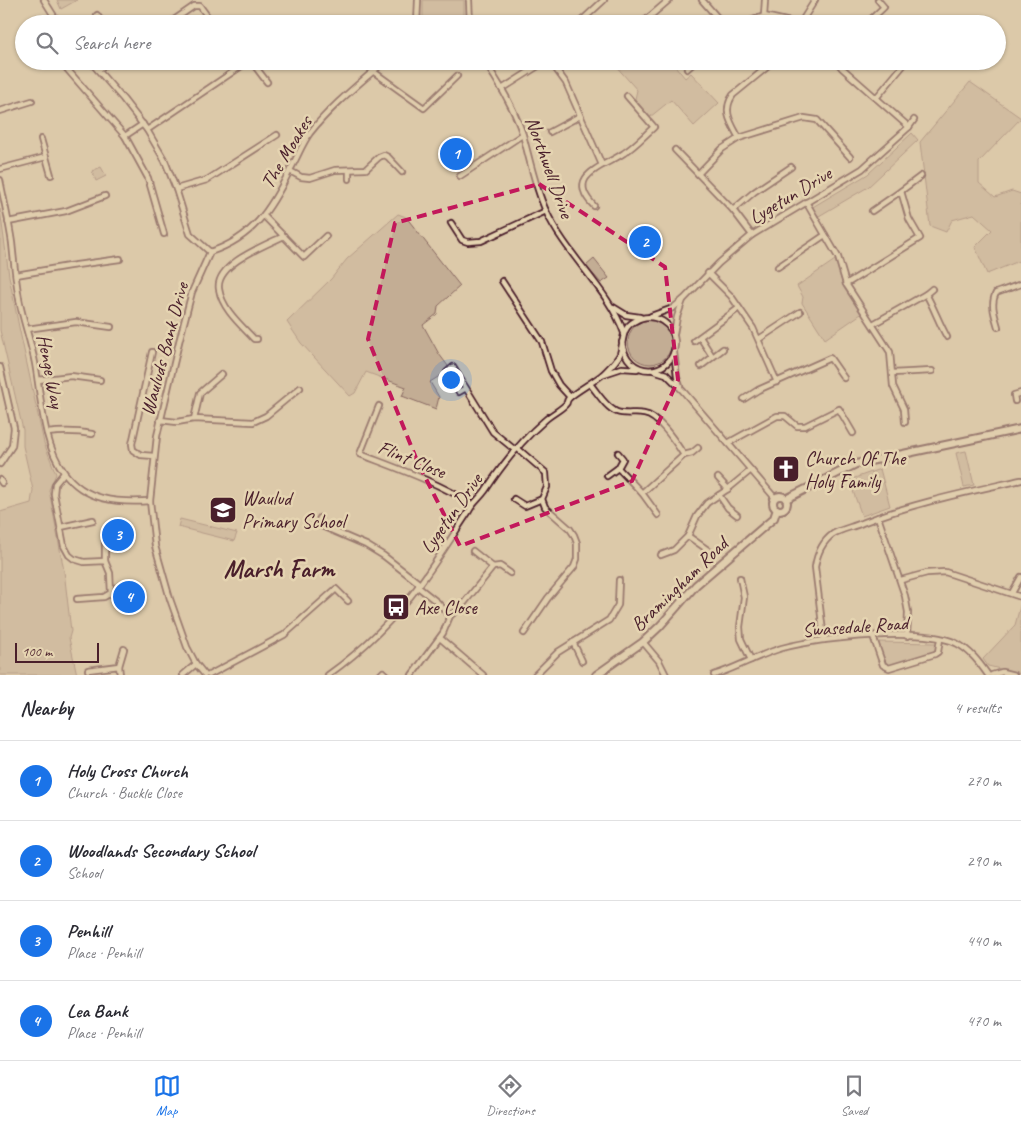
<!DOCTYPE html>
<meta charset="utf-8">
<style>
:root{--surface:#fff;--page:#f7f7f7;--text:#2b2b33;--muted:#7c7c81;--line:#e1e1e2;--accent:#1a73e8}
body{margin:0;font-family:Caveat,sans-serif;background:var(--page);color:var(--text)}
.scale{position:absolute;left:15px;bottom:12px;width:84px;box-sizing:border-box;padding-left:5px;border:2px solid #4a1f2b;border-top:0;font-size:14px;line-height:18px;white-space:nowrap;color:#4a1f2b;-webkit-text-stroke:4px #e5d4b1;paint-order:stroke}
.you{position:absolute;left:450px;top:379px;width:18px;height:18px;margin:-12px;border:4px solid #fff;border-radius:50%;background:#1a73e8;box-shadow:0 0 0 8px #1a73e833}
.badge{display:grid;place-items:center;width:32px;height:32px;border-radius:50%;background:var(--accent);color:#fff;font-size:16px;font-weight:700}
.pin{position:absolute;translate:-50% -50%;border:2px solid #fff;box-shadow:0 1px 5px #0006}
.list{margin:0;padding:0;list-style:none}
h2{display:flex;justify-content:space-between;align-items:center;height:65px;margin:0;padding:0 20px;font-size:21px}
h2 small{font-size:16px;font-weight:400;color:var(--muted)}
.list li{display:grid;grid-template-columns:32px 1fr auto;gap:15px;align-items:center;box-sizing:border-box;height:80px;padding:0 20px;border-top:1px solid var(--line)}
.list b{display:block;font-size:19px;white-space:nowrap}
.list p{margin:0;font-size:16px;white-space:nowrap;color:var(--muted)}
.list em{font-size:16px;font-style:normal;color:var(--muted)}
.icon{flex:none;width:28px;height:28px;fill:none;stroke:currentColor;stroke-width:2;stroke-linecap:round;stroke-linejoin:round}
.map{position:relative;flex:none;width:1021px;height:675px;overflow:hidden}
.search{position:absolute;background:var(--surface);box-shadow:0 1px 4px #0004;left:15px;right:15px;top:15px;height:55px;display:flex;align-items:center;gap:12px;box-sizing:border-box;padding:0 18px;border-radius:28px;color:var(--muted);font-size:19px}
.sheet{height:385px;background:var(--surface)}
nav{display:flex;justify-content:space-around;align-items:center;box-sizing:border-box;height:70px;border-top:1px solid var(--line);background:var(--surface);font-size:14px;color:var(--muted)}
nav a{display:grid;justify-items:center;gap:2px}
nav .on{color:var(--accent)}
.map>svg:first-child{display:block}
.green{fill:#c3ad94;stroke:#866660}
.lines{fill:none;stroke-linecap:round;stroke-linejoin:round}
.street-casing{stroke:#4a1f2b;stroke-width:8}
.secondary-casing{stroke:#4a1f2b;stroke-width:10}
.street{stroke:#e5d4b1;stroke-width:4.5}
.secondary{stroke:#e5d4b1;stroke-width:6}
.marked{fill:none;stroke:#c2185b;stroke-width:4;stroke-dasharray:10 6;stroke-linejoin:round}
.labels{text-anchor:middle;stroke-width:5;stroke-linejoin:round;paint-order:stroke}
.street-label{font-size:20px;fill:#4a1f2b;stroke:#e5d4b1}
.poi-label{font-size:20px;fill:#4a1f2b;stroke:#e5d4b1;text-anchor:start}
.district-label{font-size:25px;font-weight:bold;fill:#4a1f2b;stroke:#e5d4b1}
</style>
<div class="map">
<svg width="1021" height="675" viewBox="0 0 1021 675">
<rect width="100%" height="100%" fill="#dcc9a9"/>
<filter id="ink" filterUnits="userSpaceOnUse"><feTurbulence type="fractalNoise" baseFrequency=".02" numOctaves="2"/><feDisplacementMap in="SourceGraphic" scale="10" xChannelSelector="R" yChannelSelector="G"/><feConvolveMatrix kernelMatrix="1 2 1 2 8 2 1 2 1" color-interpolation-filters="sRGB"/></filter>
<g filter="url(#ink)">
<!-- green -->
<g class="green">
<path d="M57,0H77L61,9Z"/>
<path d="M423,0H464V24H443L439,21L436,24H423Z"/>
<path d="M620,61H671L685,78L691,73L719,103L694,126L671,100L650,117L635,99L637,90L615,65Z"/>
<path d="M970,82L1021,118L979,162V183L995,197L1012,191L1021,194V259L1019,261L987,274L975,247L992,230L974,214L952,220L946,232L930,226L920,142Z"/>
<path d="M912,133L918,140L868,187L819,216L811,208L868,174Z"/>
<path d="M101,167L106,176L96,181L92,171Z"/>
<path d="M0,209L9,276L19,327L44,443L56,474L49,490L64,571L71,631L69,638L77,675H0V512L31,503L33,490L23,446V430L0,330Z"/>
<path d="M398,214L406,217L460,286L438,306L437,314L423,325L439,354L448,366L443,374L430,382L439,397L436,409L402,396L406,387L366,372L355,393L350,396L301,343L287,322L331,279L347,259Z"/>
<path d="M594,259L609,278L601,283L586,266Z"/>
<path d="M835,260L844,288L861,314L825,339L802,303L803,297L797,286Z"/>
<circle cx="650" cy="342" r="22"/>
<path d="M966,451L974,485L964,487L956,453Z"/>
<path d="M880,469L890,506L862,516L849,480Z"/>
<path d="M180,519L237,533L234,541L178,527Z"/>
<path d="M1021,603V674L988,666L983,659L1015,625Z"/>
<path d="M877,642L936,643L937,651L888,666Z"/>
</g>
<g class="lines">
<!-- street casing -->
<g class="street-casing">
<g id="street">
<path d="M44,0L59,24"/>
<path d="M469,0L470,24"/>
<path d="M702,0L723,24"/>
<path d="M97,15L103,24"/>
<path d="M764,16L765,0"/>
<path d="M168,24L194,6H200L213,24"/>
<path d="M417,24L418,0"/>
<path d="M578,24L604,0"/>
<path d="M641,24L669,0"/>
<path d="M742,24L764,16L799,24"/>
<path d="M800,24L815,0"/>
<path d="M866,24L884,7L878,0"/>
<path d="M60,61L125,136L148,178L164,234"/>
<path d="M90,61L123,99L147,130L165,161L176,189L190,234L210,252"/>
<path d="M251,61L267,82"/>
<path d="M484,61C500,84 514,108 523,135C530,161 535,187 546,211C566,255 609,290 624,333"/>
<path d="M550,61L566,83L602,165"/>
<path d="M836,61L842,68L909,127"/>
<path d="M687,69L696,61"/>
<path d="M98,70L111,61"/>
<path d="M374,72L424,108L457,76"/>
<path d="M502,89L546,61"/>
<path d="M876,98L907,61"/>
<path d="M0,111L32,101"/>
<path d="M147,130L249,61"/>
<path d="M550,132L580,116"/>
<path d="M125,136L143,124"/>
<path d="M739,138C731,123 722,111 733,95L766,68"/>
<path d="M675,150L733,210L752,235"/>
<path d="M46,157L51,175"/>
<path d="M0,169L46,157L41,139"/>
<path d="M290,171L301,177L310,178L335,170L366,169L379,157L384,155L388,157L402,172"/>
<path d="M698,174L722,149L739,138L804,118L817,120L850,157"/>
<path d="M460,176L522,135"/>
<path d="M349,179V170"/>
<path d="M0,180C4,201 9,222 12,243C14,263 16,284 20,304C24,323 31,343 35,363C41,396 43,445 64,472C85,501 117,503 150,501"/>
<path d="M176,189L207,180L277,135"/>
<path d="M901,191L921,176"/>
<path d="M806,202L838,257L846,284L890,352L893,386L904,409L905,422"/>
<path d="M594,206C564,175 604,167 624,153C635,146 644,136 654,127L627,96"/>
<path d="M733,210L754,192L791,167"/>
<path d="M264,216L304,257L326,236"/>
<path d="M8,222L66,211L105,196"/>
<path d="M451,223L462,240L468,242L481,241L546,211"/>
<path d="M210,252C253,238 271,209 290,170C297,158 302,144 310,133C330,107 360,83 385,61"/>
<path d="M778,267L825,235"/>
<path d="M708,273L731,296L753,328L777,382"/>
<path d="M16,275L69,266L120,259"/>
<path d="M502,281L542,342L551,371L559,385L570,397"/>
<path d="M846,284L920,238L909,219L901,191L872,211"/>
<path d="M926,294L932,289"/>
<path d="M613,307L626,315L640,317"/>
<path d="M651,316L673,308L684,299L719,263L752,235L862,169L909,127L914,120"/>
<path d="M873,324L926,294C934,308 939,323 947,337"/>
<path d="M998,327C995,316 990,304 996,293L1021,284"/>
<path d="M27,329L76,322L111,327"/>
<path d="M674,334L677,317L683,300"/>
<path d="M700,337L712,356"/>
<path d="M257,339H254C241,325 222,309 219,289C215,264 266,245 284,236"/>
<path d="M759,339L800,312"/>
<path d="M694,341L739,308"/>
<path d="M152,352L132,444L133,450L141,455L154,456"/>
<path d="M674,352L677,377L680,386"/>
<path d="M701,366L723,349"/>
<path d="M0,367L14,428L12,446L0,464"/>
<path d="M653,370L666,374L683,391L775,498"/>
<path d="M892,373L932,371"/>
<path d="M604,374L622,368L637,369"/>
<path d="M38,380L71,376L100,380"/>
<path d="M590,384C597,392 606,408 617,412C625,415 635,412 644,414C659,416 676,443 684,455L642,493L618,468"/>
<path d="M466,388L459,392L447,372L453,367L493,432L515,450"/>
<path d="M744,399L758,390L830,358L844,378"/>
<path d="M1015,401L1014,395L1021,393"/>
<path d="M379,406L360,454C399,469 437,482 472,504"/>
<path d="M194,419L200,393L222,374"/>
<path d="M160,420L177,422L194,419L253,422L266,416L300,388"/>
<path d="M47,433C63,431 76,431 92,434"/>
<path d="M728,443L777,416H785L797,426H805L839,409L853,433"/>
<path d="M517,448L546,473L547,487L542,499L545,507L570,529L574,535L577,543V559L574,567L548,598L524,633"/>
<path d="M684,455L692,453L698,448"/>
<path d="M64,473L55,484L54,494L64,546L69,555L74,559L84,562L105,561L110,573L111,593L104,597L77,599"/>
<path d="M607,476L618,468L623,459L618,453"/>
<path d="M718,478L728,489"/>
<path d="M0,480L2,483"/>
<path d="M642,493L658,515"/>
<path d="M719,495L728,508L737,515"/>
<path d="M514,499L525,506L542,499"/>
<path d="M878,517L905,596L908,612L907,636"/>
<path d="M320,518L317,524L366,545L384,556L420,584"/>
<path d="M61,527L93,520"/>
<path d="M688,536L708,550"/>
<path d="M661,555L674,550L688,536L697,516L707,503L728,489L751,470"/>
<path d="M105,561V534"/>
<path d="M493,567L500,566L510,573"/>
<path d="M740,578L744,597L740,627L741,639L751,660"/>
<path d="M901,580L927,573L945,572L1021,597"/>
<path d="M1012,593L1021,577"/>
<path d="M450,616L460,608L493,567L473,551"/>
<path d="M873,636L883,665L889,668L935,654L938,652L940,639"/>
<path d="M440,638L483,675"/>
<path d="M824,640L815,567C817,554 822,542 833,534C841,529 853,527 862,523C913,503 968,492 1021,480"/>
<path d="M573,642L582,661"/>
<path d="M643,642L659,661L666,675"/>
<path d="M119,666L124,649"/>
<path d="M88,670L119,666L120,675"/>
<path d="M183,675L196,664"/>
<path d="M205,675L196,664L187,647L170,599L155,546L150,501L157,436L179,342L192,292L210,252"/>
<path d="M209,675L284,635L336,589L348,601"/>
<path d="M328,675C363,650 395,618 420,584C437,561 453,535 469,511C473,503 480,498 485,491C502,465 521,441 544,421C550,415 559,411 565,405C569,401 565,403 569,398C575,392 595,381 603,374C609,368 617,361 620,354C624,341 621,328 635,321C653,310 676,324 675,345C673,377 626,380 622,342"/>
<path d="M380,675L383,672L386,675"/>
<path d="M412,675L443,633L450,616L437,602L418,587"/>
<path d="M535,675L558,652L609,620L618,605L619,580"/>
<path d="M714,675C737,668 758,655 782,648C820,638 920,627 956,643C970,650 979,662 988,675"/>
<path d="M992,675L1002,672L1014,675"/>
</g>
</g>
<!-- secondary casing -->
<g class="secondary-casing">
<g id="secondary">
<circle cx="780" cy="503" r="7"/>
<path d="M786,499L856,464L1021,429"/>
<path d="M596,675L643,642L660,626L696,585L774,518L777,509"/>
</g>
</g>
<!-- street -->
<use href="#street" class="street"/>
<!-- secondary -->
<use href="#secondary" class="secondary"/>
</g>
</g>
<!-- marked area -->
<path d="M0 0H1021V675H0ZM539,184L665,267L678,380L632,481L460,546L418,463L368,339L395,223Z" fill="#dcc9a9" fill-opacity=".55" fill-rule="evenodd"/>
<path class="marked" d="M539,184L665,267L678,380L632,481L460,546L418,463L368,339L395,223Z"/>
<!-- icons -->
<defs>
<g id="church-square" transform="scale(1.4375)"><rect x="-9" y="-9" width="18" height="18" rx="4" fill="#4a1f2b" stroke="#e5d4b1"/><path d="M-1.2-6h2.4v3.5h3.3v2.4h-3.3V6h-2.4V-.1h-3.3v-2.4h3.3Z" fill="#fff"/></g>
<g id="school-square" transform="scale(1.4375)"><rect x="-9" y="-9" width="18" height="18" rx="4" fill="#4a1f2b" stroke="#e5d4b1"/><path d="M0-5L7-2L0 1L-7-2ZM-4 1L0 2.5L4 1V4Q0 6-4 4Z" fill="#fff"/></g>
<g id="bus-square" transform="scale(1.4375)"><rect x="-9" y="-9" width="18" height="18" rx="4" fill="#4a1f2b" stroke="#e5d4b1"/><path d="M-5-6H5V4H4V6H2V4H-2V6H-4V4H-5ZM-3.5-4V0h7V-4ZM-3.5 1.2v1.5H-2V1.2ZM2 1.2v1.5H3.5V1.2Z" fill="#fff"/></g>
</defs>
<g fill-rule="evenodd">
<use href="#church-square" x="786" y="469"/>
<use href="#school-square" x="223" y="510"/>
<use href="#bus-square" x="396" y="607"/>
</g>
<g class="labels">
<!-- street labels -->
<g class="street-label">
<text transform="translate(286 152) rotate(-59)" y="7">The Moakes</text>
<text transform="translate(550 167) rotate(70)" y="7">Northwell Drive</text>
<text transform="translate(790 195) rotate(-31)" y="7">Lygetun Drive</text>
<text transform="translate(164 349) rotate(-75)" y="7">Wauluds Bank Drive</text>
<text transform="translate(51 371) rotate(79)" y="7">Henge Way</text>
<text transform="translate(412 459) rotate(22)" y="7">Flint Close</text>
<text transform="translate(451 513) rotate(-55)" y="7">Lygetun Drive</text>
<text transform="translate(679 584) rotate(-44)" y="7">Bramingham Road</text>
<text transform="translate(855 626) rotate(-4)" y="7">Swasedale Road</text>
</g>
<!-- poi labels -->
<g class="poi-label">
<text x="805" y="465">Church Of The<tspan x="805" dy="23">Holy Family</tspan></text>
<text x="242" y="505">Waulud<tspan x="242" dy="23">Primary School</tspan></text>
<text x="415" y="614">Axe Close</text>
</g>
<!-- district labels -->
<g class="district-label">
<text x="279" y="577">Marsh Farm</text>
</g>
</g>
</svg>
<div class="scale">100 m</div>
<div class="you"></div>
<div class="pin badge" style="left:456px;top:154px">1</div>
<div class="pin badge" style="left:645px;top:242px">2</div>
<div class="pin badge" style="left:118px;top:535px">3</div>
<div class="pin badge" style="left:129px;top:597px">4</div>
<div class="search"><svg class="icon" aria-label="search" viewBox="0 0 24 24"><circle cx="10" cy="10" r="6"/><path d="M15 15l6 6"/></svg>Search here</div>
</div>
<section class="sheet">
<h2>Nearby<small>4 results</small></h2>
<ul class="list">
<li><span class="badge">1</span><div><b>Holy Cross Church</b><p>Church · Buckle Close</p></div><em>270 m</em></li>
<li><span class="badge">2</span><div><b>Woodlands Secondary School</b><p>School</p></div><em>290 m</em></li>
<li><span class="badge">3</span><div><b>Penhill</b><p>Place · Penhill</p></div><em>440 m</em></li>
<li><span class="badge">4</span><div><b>Lea Bank</b><p>Place · Penhill</p></div><em>470 m</em></li>
</ul>
</section>
<nav>
<a class="on"><svg class="icon" aria-label="map" viewBox="0 0 24 24"><path d="M3 6l6-2 6 2 6-2v14l-6 2-6-2-6 2zM9 4v14M15 6v14"/></svg>Map</a>
<a><svg class="icon" aria-label="directions" viewBox="0 0 24 24"><path d="M12 3l9 9-9 9-9-9zM9 14v-3h6M13 9l2 2-2 2"/></svg>Directions</a>
<a><svg class="icon" aria-label="saved" viewBox="0 0 24 24"><path d="M7 4h10v16l-5-4-5 4z"/></svg>Saved</a>
</nav>
